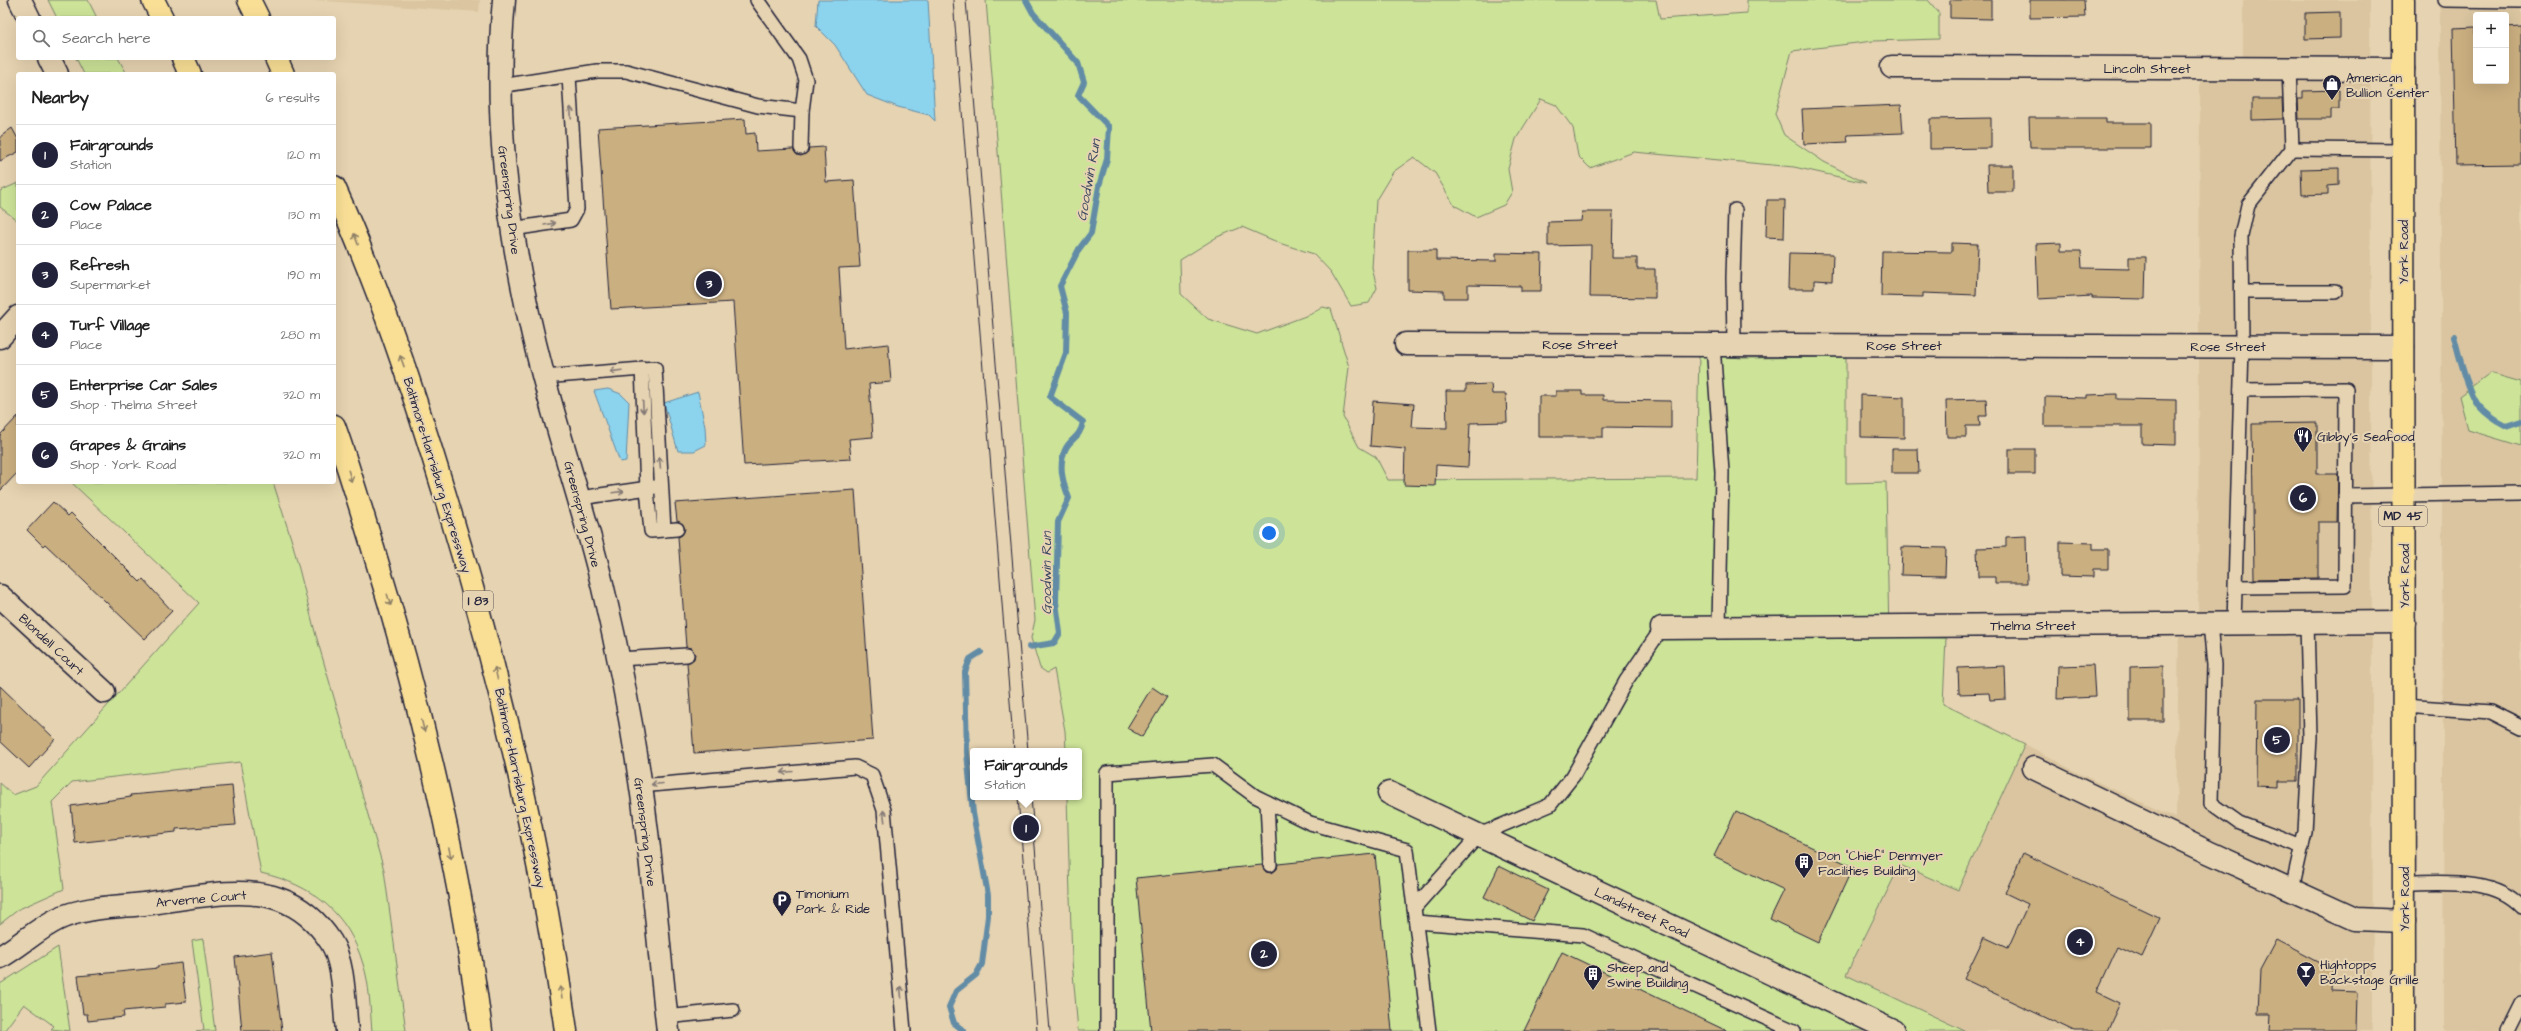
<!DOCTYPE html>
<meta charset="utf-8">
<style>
:root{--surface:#fff;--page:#f2f2f2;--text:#222;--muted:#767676;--line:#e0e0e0;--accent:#22223b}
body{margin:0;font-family:"Architects Daughter",sans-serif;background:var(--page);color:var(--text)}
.controls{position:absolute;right:12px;top:12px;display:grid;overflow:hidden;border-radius:4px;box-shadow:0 4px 16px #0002}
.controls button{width:36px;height:36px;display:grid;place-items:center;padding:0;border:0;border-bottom:1px solid var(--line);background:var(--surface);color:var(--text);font:20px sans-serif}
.you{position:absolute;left:1269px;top:533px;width:14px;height:14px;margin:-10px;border:3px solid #fff;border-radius:50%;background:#1a73e8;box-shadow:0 0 0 6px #1a73e833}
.badge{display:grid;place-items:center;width:26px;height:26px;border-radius:50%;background:var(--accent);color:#fff;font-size:13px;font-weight:700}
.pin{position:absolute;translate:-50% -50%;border:2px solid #fff;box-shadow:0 1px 4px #0006}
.popup{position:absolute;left:970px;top:748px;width:112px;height:52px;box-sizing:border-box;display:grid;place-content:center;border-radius:4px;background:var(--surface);filter:drop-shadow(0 1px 3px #0005);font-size:13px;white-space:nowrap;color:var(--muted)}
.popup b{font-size:15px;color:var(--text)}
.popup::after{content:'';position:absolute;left:50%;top:100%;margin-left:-8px;border:8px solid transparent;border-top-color:var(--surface)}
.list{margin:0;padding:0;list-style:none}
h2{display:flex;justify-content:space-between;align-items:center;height:52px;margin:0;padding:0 16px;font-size:17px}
h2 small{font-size:13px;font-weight:400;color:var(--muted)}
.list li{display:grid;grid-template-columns:26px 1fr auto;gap:12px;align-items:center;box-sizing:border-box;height:60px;padding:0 16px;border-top:1px solid var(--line)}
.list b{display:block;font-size:15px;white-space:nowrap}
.list p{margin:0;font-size:13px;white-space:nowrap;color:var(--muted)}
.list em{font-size:13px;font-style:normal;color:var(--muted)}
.icon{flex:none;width:22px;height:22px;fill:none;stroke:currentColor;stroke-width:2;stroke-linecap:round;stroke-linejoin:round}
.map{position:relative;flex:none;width:2521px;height:1031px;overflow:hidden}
.search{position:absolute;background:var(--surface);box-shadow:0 4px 16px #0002;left:16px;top:16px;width:320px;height:44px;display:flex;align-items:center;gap:10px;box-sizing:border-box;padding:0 14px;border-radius:4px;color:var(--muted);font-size:15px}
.panel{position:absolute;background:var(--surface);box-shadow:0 4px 16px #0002;left:16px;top:72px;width:320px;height:412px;border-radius:4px}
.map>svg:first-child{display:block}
.built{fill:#dac5a0;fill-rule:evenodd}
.green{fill:#cce398;stroke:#77826a}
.water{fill:#8cd3ee;stroke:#628ca6}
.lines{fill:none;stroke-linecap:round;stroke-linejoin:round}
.stream{stroke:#628ca6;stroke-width:6}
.building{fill:#caaf80;stroke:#22223b}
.service-casing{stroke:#22223b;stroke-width:16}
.minor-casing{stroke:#22223b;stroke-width:25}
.secondary-casing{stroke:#22223b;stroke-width:25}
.primary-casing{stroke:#22223b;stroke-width:25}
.motorway-casing{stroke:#22223b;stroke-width:25}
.service{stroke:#e6d3b1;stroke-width:13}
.minor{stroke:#e6d3b1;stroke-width:22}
.secondary{stroke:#e6d3b1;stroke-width:22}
.primary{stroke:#f9df96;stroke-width:22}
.motorway{stroke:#f9df96;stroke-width:22}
.tram{stroke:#22223b;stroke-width:1}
.oneway{stroke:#847a76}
.oneway2{stroke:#8e8068}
.labels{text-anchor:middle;stroke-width:4;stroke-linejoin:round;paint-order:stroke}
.shield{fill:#e6d3b1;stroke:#5d575e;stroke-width:1}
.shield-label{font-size:12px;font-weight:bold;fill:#22223b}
.street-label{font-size:13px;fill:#22223b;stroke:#e6d3b1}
.poi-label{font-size:13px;fill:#22223b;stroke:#e6d3b1;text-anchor:start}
.water-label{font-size:14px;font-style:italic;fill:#37455f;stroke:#e6d3b1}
</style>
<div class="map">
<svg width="2521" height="1031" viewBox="0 0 2521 1031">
<rect width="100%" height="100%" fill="#e6d3b1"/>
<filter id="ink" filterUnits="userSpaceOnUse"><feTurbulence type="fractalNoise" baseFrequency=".025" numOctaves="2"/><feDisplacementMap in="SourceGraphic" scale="8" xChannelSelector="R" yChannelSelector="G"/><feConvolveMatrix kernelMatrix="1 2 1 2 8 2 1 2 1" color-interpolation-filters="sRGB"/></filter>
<g filter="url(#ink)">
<!-- built -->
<g class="built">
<path d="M311,0H480L479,12Z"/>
<path d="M2243,0H2370L2373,1031H1965L1846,975L1900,865L1958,890L2025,744L2078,773L2176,818L2179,637H2198L2200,81L2243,78Z"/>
<path d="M2440,0H2521V1031H2444ZM2476,15H2506V81H2476Z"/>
</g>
<!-- green -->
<g class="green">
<path d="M48,0H88L97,18H57Z"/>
<path d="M986,0H1656L1660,19L1747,13V0H1928L1939,13V39L1873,41L1792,51L1775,114L1784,135L1824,162L1866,183L1794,167L1634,152L1590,168L1578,156L1573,128L1556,105L1541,99L1516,139L1508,169L1512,192L1504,205L1476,217L1454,205L1435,173L1414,157L1393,172L1376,200L1372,268L1377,288L1369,303L1351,306L1331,272L1314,254L1282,244L1242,227L1217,237L1180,260L1181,294L1208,319L1257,334L1311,314L1323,307L1331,309L1349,367L1343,417L1359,447L1376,457L1388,480L1696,478L1699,355L1743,358L1846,357V483L1886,482L1889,637L1946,638L1943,704L2025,744L1958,890L1900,865L1846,975L1965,1031H1078L1072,961L1067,797H1079V751H1066L1065,731L1054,669L1047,673L1040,668L1031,638L1035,620Z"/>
<path d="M76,58H118L127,74H84Z"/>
<path d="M18,183V221L0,207V191Z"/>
<path d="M2490,373L2521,382V446L2468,430L2459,396Z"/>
<path d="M71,482H273L293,545L315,632L384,870L406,1031H372C370,1010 370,984 363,964C348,913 313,885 261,873L240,762L72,782L52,802L64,889L19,909L0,924V783L13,795L36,786L199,603Z"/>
<path d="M203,939L215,1031H196L204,1030L192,941Z"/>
<path d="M58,947L70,1031L51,1029L54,1026L24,1004L4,1031H0V984Z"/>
</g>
<!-- water -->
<g class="water">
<path d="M818,0H928L935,121L929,115L898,107L867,95L835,45L816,26Z"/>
<path d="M608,389L621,394L629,402L626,461L620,462L594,391Z"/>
<path d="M698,392L705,427L706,445L694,451H678L664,403Z"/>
</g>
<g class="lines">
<!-- stream -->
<g class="stream">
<path d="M1026,0L1033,13L1078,63L1084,82L1078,95L1109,127L1107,159L1099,186L1091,233L1079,249L1060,286L1067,313L1066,353L1050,397L1083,422C1080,439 1070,438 1065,450C1058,466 1063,483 1069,498L1058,522L1056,602L1060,633L1054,643L1029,647"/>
<path d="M2454,336C2458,353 2469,394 2479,406C2487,415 2496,421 2506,426L2521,421"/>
<path d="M964,1031L954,1023L949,1007L956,991L976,975L982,964L988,916V895L973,813L967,753L965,672L970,659L981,652"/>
</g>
</g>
<!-- building -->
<g class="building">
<path d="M1950,0H1991V19L1950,18Z"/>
<path d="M2030,0H2084L2085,17L2030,18Z"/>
<path d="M2340,12V38L2305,39V13Z"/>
<path d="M2521,26V164L2456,165L2453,28L2476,27V81H2506V27Z"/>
<path d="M2339,90V109H2331V119H2299L2298,99H2303V91Z"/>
<path d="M2252,99H2282L2283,119L2252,120Z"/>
<path d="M1901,105L1903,133L1847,135L1848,142L1804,144L1802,109Z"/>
<path d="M1991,118V148L1930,149V119Z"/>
<path d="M2029,118H2106V123H2151V148H2030Z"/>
<path d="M745,119L746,134L755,133L756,151L793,149L797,155L801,156L808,152L809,148L824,147L826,182L854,180L860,267L839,268L844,349L888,344L891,382L869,384L873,437L849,439L851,459L744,465L733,302L611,309L598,128Z"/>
<path d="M12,128L18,139V152L0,161V137Z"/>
<path d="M1987,165H2013V192H1988Z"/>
<path d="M2339,168V185L2328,186V194L2302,195L2301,169Z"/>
<path d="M1767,200H1785L1784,238L1766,237Z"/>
<path d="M1582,212H1613L1612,258H1637V269H1655V298L1590,297L1591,245L1548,246V222L1581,221Z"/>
<path d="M1952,243L1978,244L1976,295L1923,293V297L1881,296L1882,251L1952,252Z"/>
<path d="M2061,243V251H2081L2082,268L2129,269V257H2146L2145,299L2092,298V296L2038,299L2036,244Z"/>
<path d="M1408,250H1436V260L1496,261V253L1542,254L1541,291H1521V286L1468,285V298H1444V291L1408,290Z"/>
<path d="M1789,253L1833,254L1832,281L1814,280V289H1788Z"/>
<path d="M1491,384L1492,394H1506L1507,422L1470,423L1468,467L1436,465L1435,486L1404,485L1405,449L1370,446L1373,401L1414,404L1412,427L1447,428L1446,391H1466V385Z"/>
<path d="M1556,391H1582V395H1603V400L1671,401V428L1603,427V437H1539V396H1556Z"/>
<path d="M2117,394V399L2176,400V445L2142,444V426H2045V397L2087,398V395Z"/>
<path d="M1861,395L1904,397V438L1861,437Z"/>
<path d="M1986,399L1987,416H1979L1980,426H1966V437H1947L1946,400Z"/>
<path d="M18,416V472L0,491V435Z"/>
<path d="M2317,423V474H2338L2337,522H2318V578L2254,579L2252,424Z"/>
<path d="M1892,449H1918L1919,473H1892Z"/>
<rect x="2009" y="449" width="26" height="25"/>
<path d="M855,490L873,740L694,753L687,663L694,659L695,654L691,648L686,647L678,537L682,535L685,529L683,524L677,521L675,503Z"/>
<path d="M53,502L68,516L71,513L140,582L143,579L172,611L145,639L45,544L43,546L27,530Z"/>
<path d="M2026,536L2027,583H1995V577H1978L1977,548L2006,547V537Z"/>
<path d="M2060,542L2093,543V549H2108V569H2093V577L2060,576Z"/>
<path d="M1902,547L1946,548L1945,576L1901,575Z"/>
<path d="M2093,665L2095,697L2057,699L2058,666Z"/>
<path d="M2005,666L2006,699L1990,700L1989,693L1959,694L1958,668Z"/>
<path d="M2163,666V721H2130V667Z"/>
<path d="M0,686L55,739L29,768L0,741Z"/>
<path d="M1152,687L1167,697L1142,737L1127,728Z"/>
<path d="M2257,699H2298V781H2278V787L2256,786Z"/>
<path d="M232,786L236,825L176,829V832L75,843L71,806L131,797L130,795Z"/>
<path d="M1736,811L1853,867L1818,942L1770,919L1784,890L1714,856Z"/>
<path d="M2023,853L2160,918L2142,957L2118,946L2097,992L2120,1003L2107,1031H2074L1964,979L1984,937L2008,948L2028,904L2005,893Z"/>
<path d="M1375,854L1392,1031H1151L1136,878L1262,865L1266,872L1271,873L1277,869L1278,864Z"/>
<path d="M1499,866L1548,890L1532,921L1484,897Z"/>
<path d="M2276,940L2332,969L2331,991L2357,992L2356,1031H2270L2271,1014H2258L2260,970Z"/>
<path d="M272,952L282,1031H242L235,957Z"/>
<path d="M1562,952L1727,1031H1524Z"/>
<path d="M181,963L186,1002L165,1004V1007L123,1011L124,1017L88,1021L87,1014H83L78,976L158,968V966Z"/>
</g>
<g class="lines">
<!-- service casing -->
<g class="service-casing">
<g id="service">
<path d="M757,0L799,59L806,80L802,111L801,148"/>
<path d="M2445,0L2521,1"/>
<path d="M500,86L597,71H626L758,106L802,111"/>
<path d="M2292,149L2403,150"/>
<path d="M512,229L571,220L577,209L569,76"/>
<path d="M2242,292H2335"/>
<path d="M1713,345L1722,472L1719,627"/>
<path d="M1734,345L1733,278L1735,210"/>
<path d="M642,368L647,489L651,531L677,529"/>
<path d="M543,377L655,368L664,530"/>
<path d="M2345,496L2521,493"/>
<path d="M580,498L655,487"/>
<path d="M2236,587L2345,586L2346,389L2241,390"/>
<path d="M2210,624L2214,665L2211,803L2239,823L2302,847"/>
<path d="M2234,624L2242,346L2241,236L2248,205L2292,149L2289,68"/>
<path d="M618,659L687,655"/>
<path d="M2403,706L2491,712L2521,727"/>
<path d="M640,786L855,767L872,775L884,810L904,1031"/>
<path d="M1267,802L1270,865"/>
<path d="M2404,883C2441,883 2493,876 2521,907"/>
<path d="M2292,890L2305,832L2310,737L2307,623"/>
<path d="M1414,908L1479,835L1550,805L1573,776L1626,681L1662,628"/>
<path d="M1416,922L1583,935L1794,1031"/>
<path d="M666,1017L733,1010"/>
<path d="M1107,1031V773L1213,765L1255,796L1310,823L1407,850L1429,1031"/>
<path d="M2507,1031L2521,1003"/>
</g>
</g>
<!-- minor casing -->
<g class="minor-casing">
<g id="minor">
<path d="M20,0L29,18"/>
<path d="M49,58L57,74"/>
<path d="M1892,67L2403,69"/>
<path d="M0,337L18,317"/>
<path d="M1406,344L2403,347"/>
<path d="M0,596L104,692"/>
<path d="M1662,628L2404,622"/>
<path d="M2034,768L2208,852L2355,919L2404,921"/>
<path d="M1389,793L1893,1031"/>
<path d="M0,957C20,946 37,929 58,919C84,907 116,907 144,904C184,899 241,885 279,899C302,907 318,922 331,942C345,964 344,1006 347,1031"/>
</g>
</g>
<!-- secondary casing -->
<g class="secondary-casing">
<path id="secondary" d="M504,0C492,126 511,254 543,375C562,447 586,516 603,588C623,673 639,761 649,848C656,909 661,970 668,1031"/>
</g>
<!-- primary casing -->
<g class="primary-casing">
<path id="primary" d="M2403,0L2404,1031"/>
</g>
<!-- motorway casing -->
<g class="motorway-casing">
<g id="motorway">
<path d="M153,0L162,18"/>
<path d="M249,0L258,18"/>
<path d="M183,58L190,74"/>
<path d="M276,58L283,74"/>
<path d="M334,187C380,289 415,396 447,502C500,676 541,851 566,1031"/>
<path d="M334,426C348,465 360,506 372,545C421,704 460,867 481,1031"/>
</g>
</g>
<!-- service -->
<use href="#service" class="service"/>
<!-- minor -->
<use href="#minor" class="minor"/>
<!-- secondary -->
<use href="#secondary" class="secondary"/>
<!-- primary -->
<use href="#primary" class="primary"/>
<!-- motorway -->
<use href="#motorway" class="motorway"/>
<!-- tram -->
<g class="tram">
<path d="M953,0L1014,751"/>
<path d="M966,0L1028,751"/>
<path d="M1018,797L1037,1031"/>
<path d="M1031,797L1050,1031"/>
</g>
</g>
<!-- one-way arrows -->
<defs><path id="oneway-shaft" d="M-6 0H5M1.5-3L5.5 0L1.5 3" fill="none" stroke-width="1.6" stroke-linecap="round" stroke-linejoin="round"/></defs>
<g class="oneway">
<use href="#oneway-shaft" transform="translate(571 113) rotate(-93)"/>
<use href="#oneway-shaft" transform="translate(550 224) rotate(-10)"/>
<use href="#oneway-shaft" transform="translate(616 371) rotate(173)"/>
<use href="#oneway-shaft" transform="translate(643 407) rotate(87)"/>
<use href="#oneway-shaft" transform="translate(660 463) rotate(-94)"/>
<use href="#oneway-shaft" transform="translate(618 492) rotate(-7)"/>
<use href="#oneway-shaft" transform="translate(787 772) rotate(175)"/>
<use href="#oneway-shaft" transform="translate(657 784) rotate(175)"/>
<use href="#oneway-shaft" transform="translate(884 816) rotate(-97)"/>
<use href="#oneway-shaft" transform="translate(901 992) rotate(-95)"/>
</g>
<g class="oneway2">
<use href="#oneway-shaft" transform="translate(356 239) rotate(-111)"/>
<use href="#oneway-shaft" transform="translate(402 361) rotate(-110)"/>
<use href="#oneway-shaft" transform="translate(350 476) rotate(73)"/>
<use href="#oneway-shaft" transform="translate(389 600) rotate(73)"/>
<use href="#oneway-shaft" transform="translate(496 673) rotate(-104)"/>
<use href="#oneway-shaft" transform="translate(423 726) rotate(76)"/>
<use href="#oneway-shaft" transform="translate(450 853) rotate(78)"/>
<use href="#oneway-shaft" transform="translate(561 992) rotate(-99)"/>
</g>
</g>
<!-- icons -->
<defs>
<g id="shop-pin" transform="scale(1)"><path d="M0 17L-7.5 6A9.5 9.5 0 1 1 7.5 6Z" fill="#22223b" stroke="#e6d3b1"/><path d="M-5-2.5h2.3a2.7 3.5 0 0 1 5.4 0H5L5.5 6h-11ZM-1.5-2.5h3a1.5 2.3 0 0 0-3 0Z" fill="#fff"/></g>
<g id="restaurant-pin" transform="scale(1)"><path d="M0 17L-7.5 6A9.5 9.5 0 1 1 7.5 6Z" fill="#22223b" stroke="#e6d3b1"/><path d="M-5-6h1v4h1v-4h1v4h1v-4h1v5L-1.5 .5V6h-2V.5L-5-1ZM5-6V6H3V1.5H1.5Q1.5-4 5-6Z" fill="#fff"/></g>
<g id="building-pin" transform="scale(1)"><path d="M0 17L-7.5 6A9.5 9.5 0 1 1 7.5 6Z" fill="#22223b" stroke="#e6d3b1"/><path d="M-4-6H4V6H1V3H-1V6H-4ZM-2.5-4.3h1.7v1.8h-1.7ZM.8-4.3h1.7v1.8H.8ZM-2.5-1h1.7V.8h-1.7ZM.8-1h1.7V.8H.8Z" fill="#fff"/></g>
<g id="parking-pin" transform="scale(1)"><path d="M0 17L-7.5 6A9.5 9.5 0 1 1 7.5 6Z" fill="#22223b" stroke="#e6d3b1"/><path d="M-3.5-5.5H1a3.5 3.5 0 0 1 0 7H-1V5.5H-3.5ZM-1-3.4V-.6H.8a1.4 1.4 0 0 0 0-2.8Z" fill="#fff"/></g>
<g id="bar-pin" transform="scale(1)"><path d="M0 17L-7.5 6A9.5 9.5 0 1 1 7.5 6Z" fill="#22223b" stroke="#e6d3b1"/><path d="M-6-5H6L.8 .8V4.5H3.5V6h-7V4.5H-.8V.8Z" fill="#fff"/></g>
</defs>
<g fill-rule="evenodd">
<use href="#shop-pin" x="2332" y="84"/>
<use href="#restaurant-pin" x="2303" y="436"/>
<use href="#building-pin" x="1804" y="862"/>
<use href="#parking-pin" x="782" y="900"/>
<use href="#bar-pin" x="2306" y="971"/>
<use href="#building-pin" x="1593" y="974"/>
</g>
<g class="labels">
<!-- shield labels -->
<g class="shield">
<rect x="2379" y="506" width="48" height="20" rx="3"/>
<rect x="463" y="591" width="30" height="20" rx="3"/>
</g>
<g class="shield-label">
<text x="2403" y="520">MD 45</text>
<text x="478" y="605">I 83</text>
</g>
<!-- street labels -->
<g class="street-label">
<text x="2147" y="73">Lincoln Street</text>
<text transform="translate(510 200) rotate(83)" y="5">Greenspring Drive</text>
<text transform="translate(2403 252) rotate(-90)" y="5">York Road</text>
<text x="1580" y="349">Rose Street</text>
<text x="1904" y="350">Rose Street</text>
<text x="2228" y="351">Rose Street</text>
<text transform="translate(438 475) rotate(73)" y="5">Baltimore-Harrisburg Expressway</text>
<text transform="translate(583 514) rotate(75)" y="5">Greenspring Drive</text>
<text transform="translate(2404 576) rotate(-90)" y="5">York Road</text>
<text x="2033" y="630">Thelma Street</text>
<text transform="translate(52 644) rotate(43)" y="5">Blondell Court</text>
<text transform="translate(521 788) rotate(78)" y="5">Baltimore-Harrisburg Expressway</text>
<text transform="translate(646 832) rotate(83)" y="5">Greenspring Drive</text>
<text transform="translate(201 898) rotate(-5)" y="5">Arverne Court</text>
<text transform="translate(2404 899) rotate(-90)" y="5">York Road</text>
<text transform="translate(1642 912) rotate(25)" y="5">Landstreet Road</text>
</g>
<!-- poi labels -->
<g class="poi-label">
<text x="2346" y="82">American<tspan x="2346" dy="15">Bullion Center</tspan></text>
<text x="2317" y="441">Gibby’s Seafood</text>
<text x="1818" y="860">Don "Chief" Denmyer<tspan x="1818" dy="15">Facilities Building</tspan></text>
<text x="796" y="898">Timonium<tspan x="796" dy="15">Park &amp; Ride</tspan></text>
<text x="2320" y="969">Hightopps<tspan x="2320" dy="15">Backstage Grille</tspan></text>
<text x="1607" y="972">Sheep and<tspan x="1607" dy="15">Swine Building</tspan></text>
</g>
<!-- water labels -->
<g class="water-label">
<text transform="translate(1088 180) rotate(-80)" y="5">Goodwin Run</text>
<text transform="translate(1046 573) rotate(-90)" y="5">Goodwin Run</text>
</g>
</g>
</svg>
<div class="controls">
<button>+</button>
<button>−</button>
</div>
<div class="you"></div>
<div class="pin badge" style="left:1026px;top:828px">1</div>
<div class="popup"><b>Fairgrounds</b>Station</div>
<div class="pin badge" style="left:1264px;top:954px">2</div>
<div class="pin badge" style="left:709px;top:284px">3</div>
<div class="pin badge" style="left:2080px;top:942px">4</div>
<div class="pin badge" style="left:2277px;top:740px">5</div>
<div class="pin badge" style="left:2303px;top:498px">6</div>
<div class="search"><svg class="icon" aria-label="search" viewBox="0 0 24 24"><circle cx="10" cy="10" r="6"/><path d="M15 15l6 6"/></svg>Search here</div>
<section class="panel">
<h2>Nearby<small>6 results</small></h2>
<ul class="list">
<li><span class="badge">1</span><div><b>Fairgrounds</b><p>Station</p></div><em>120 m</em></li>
<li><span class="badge">2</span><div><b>Cow Palace</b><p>Place</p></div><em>130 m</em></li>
<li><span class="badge">3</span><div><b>Refresh</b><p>Supermarket</p></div><em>190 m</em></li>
<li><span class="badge">4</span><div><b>Turf Village</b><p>Place</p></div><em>280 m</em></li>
<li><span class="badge">5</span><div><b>Enterprise Car Sales</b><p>Shop · Thelma Street</p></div><em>320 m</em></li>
<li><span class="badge">6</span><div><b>Grapes &amp; Grains</b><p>Shop · York Road</p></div><em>320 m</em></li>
</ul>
</section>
</div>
